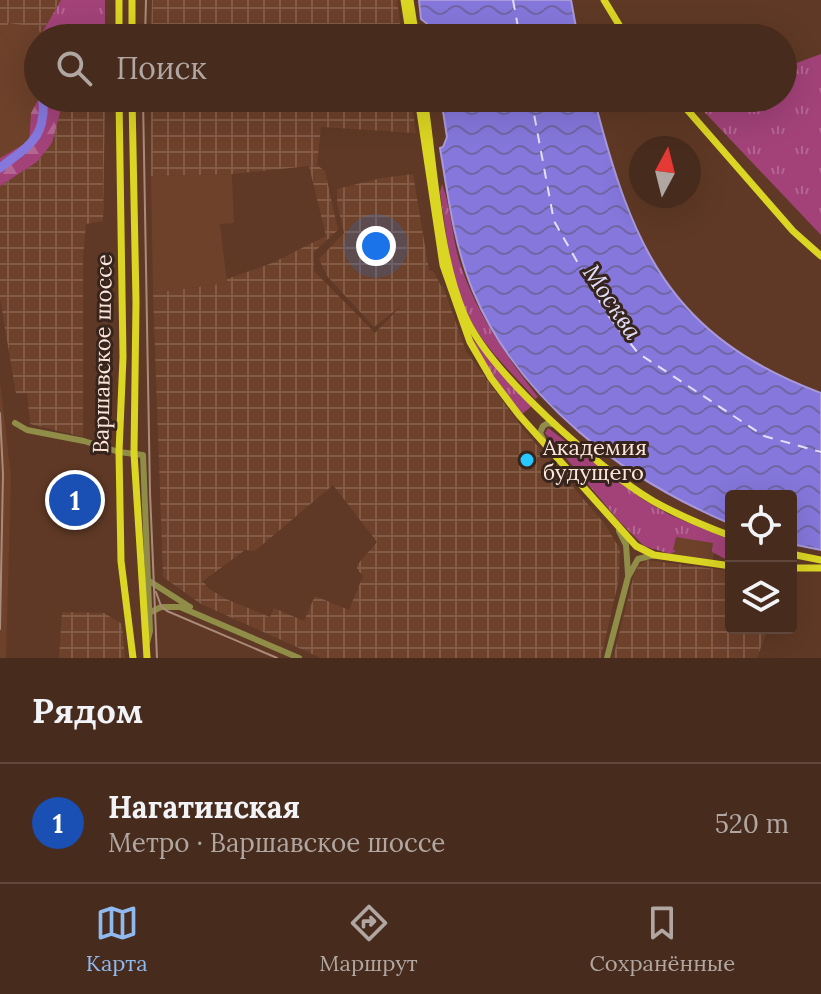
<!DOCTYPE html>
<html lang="ru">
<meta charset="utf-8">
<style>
:root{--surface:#472b1c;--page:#513729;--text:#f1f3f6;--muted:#b0a7a3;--line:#5f473b;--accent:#90b9f0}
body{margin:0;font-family:Lora,serif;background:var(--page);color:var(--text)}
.controls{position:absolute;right:24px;bottom:24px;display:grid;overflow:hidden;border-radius:8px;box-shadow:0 8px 32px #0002}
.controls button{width:72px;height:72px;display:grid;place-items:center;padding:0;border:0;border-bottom:2px solid var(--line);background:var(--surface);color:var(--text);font:40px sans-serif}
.compass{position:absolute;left:629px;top:136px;width:72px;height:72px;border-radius:50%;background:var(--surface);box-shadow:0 8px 32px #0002;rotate:7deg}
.you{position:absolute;left:376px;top:246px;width:28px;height:28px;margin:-20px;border:6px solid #fff;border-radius:50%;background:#1a73e8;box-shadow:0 0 0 12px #1a73e833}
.badge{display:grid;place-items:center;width:52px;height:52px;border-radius:50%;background:var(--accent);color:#fff;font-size:26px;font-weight:700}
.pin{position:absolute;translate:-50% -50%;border:4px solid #fff;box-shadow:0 2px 8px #0006}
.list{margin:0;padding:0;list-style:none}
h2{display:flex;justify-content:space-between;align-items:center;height:104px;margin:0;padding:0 32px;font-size:34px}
h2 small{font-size:26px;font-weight:400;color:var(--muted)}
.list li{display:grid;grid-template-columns:52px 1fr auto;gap:24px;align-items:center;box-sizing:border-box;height:120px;padding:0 32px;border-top:2px solid var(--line)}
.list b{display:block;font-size:30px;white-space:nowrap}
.list p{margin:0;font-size:26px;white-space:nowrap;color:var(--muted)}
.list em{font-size:26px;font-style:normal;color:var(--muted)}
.icon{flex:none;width:44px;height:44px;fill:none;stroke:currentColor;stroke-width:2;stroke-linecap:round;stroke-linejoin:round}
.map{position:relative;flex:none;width:821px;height:658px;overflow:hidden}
.search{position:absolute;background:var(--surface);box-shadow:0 8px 32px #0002;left:24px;right:24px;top:24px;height:88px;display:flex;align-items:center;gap:20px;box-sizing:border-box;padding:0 28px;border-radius:44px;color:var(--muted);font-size:30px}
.sheet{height:224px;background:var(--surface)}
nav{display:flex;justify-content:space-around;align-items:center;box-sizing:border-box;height:112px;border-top:2px solid var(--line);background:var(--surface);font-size:22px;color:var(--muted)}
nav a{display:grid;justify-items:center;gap:4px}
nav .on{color:var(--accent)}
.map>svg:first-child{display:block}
.built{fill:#6d412a}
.industrial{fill:url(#industrial-grid);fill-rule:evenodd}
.grass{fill:url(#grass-tufts)}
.forest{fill:url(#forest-firs)}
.water{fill:url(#water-waves);stroke:#a998da;stroke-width:2}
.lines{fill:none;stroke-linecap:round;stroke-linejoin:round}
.river{stroke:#8577db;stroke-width:9}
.ferry{stroke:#e1e0fa;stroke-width:2;stroke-dasharray:10 8;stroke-linecap:butt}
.minor{stroke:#8f8d47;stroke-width:6}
.major{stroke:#dbd523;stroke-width:7}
.tram{stroke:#aa8b7b;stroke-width:2}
.rail{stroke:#aa8b7b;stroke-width:2}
.poi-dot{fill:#27c8ff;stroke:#37251d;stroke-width:3}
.labels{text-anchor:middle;stroke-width:6;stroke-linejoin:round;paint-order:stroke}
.street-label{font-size:22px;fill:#fde5d9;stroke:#37251d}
.poi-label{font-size:22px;fill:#fde5d9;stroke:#37251d;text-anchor:start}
.water-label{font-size:24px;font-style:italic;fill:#e1e0fa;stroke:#37251d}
</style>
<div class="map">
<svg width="821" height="658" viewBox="0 0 821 658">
<defs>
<pattern id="industrial-grid" width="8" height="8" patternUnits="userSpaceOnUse" patternTransform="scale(2)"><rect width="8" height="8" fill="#6d412a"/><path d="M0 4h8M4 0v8" fill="none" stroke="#835c48"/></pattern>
<pattern id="grass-tufts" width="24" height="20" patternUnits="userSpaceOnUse" patternTransform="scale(2)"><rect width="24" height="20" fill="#a24279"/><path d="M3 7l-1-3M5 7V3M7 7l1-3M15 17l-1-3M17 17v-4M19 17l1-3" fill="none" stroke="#b46692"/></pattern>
<pattern id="forest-firs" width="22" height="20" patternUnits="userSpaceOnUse" patternTransform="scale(2)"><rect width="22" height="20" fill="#a24279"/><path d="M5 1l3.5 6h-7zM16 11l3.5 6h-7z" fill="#b46692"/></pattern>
<pattern id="water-waves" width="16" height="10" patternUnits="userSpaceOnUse" patternTransform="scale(2)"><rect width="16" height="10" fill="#8577db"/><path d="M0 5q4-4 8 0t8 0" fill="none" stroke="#7166a5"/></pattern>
</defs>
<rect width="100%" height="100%" fill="#5f3925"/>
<!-- built -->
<g class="built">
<path d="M7,23L29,26L42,33L44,38H38L39,98L31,113L29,141L0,158V34L6,31Z"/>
<path d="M232,174L234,223L220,224L227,283L153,293L151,176Z"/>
<path d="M0,381L11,478L6,658H0Z"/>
<path d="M672,535L715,543L713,560L670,554Z"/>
</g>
<!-- industrial -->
<g class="industrial">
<path d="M0,0H61L42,33L29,26L8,23L6,31L0,34Z"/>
<path d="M152,0H397L402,38H151Z"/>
<path d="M64,98H105L103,221L86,224L83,259V437L30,424L27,393L16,394L0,298V186L37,162L52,143Z"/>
<path d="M151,98H411L416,133L321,127L317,165L325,171L338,230L314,252V271L375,333L401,306L374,327L327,276L319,259L344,233L337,203V189L381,178L413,174L429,270L434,272L441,286H443L466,351L524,430L604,523L620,549L619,579L601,658H321L201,604L163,577L153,293L227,283V279L272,263L326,236L309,166L232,174L151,176ZM333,485L377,542L357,565V569L363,576L349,610L315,596L304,621L274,608L270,617L226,599L208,588L203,581L245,550L255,551Z"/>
<path d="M646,560L731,571V628H768L757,658H613L634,574L639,565Z"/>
<path d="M62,612L104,613L122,624L125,658H59Z"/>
</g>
<!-- grass -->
<g class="grass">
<path d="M61,0H105V38H44L42,33Z"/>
<path d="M821,54V235L692,99L783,98V68Z"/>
<path d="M442,184C451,207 452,238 460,263C476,313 506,356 538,397L535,399C515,376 491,354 475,328C451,287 447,238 440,192Z"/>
<path d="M470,336L532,406L522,414L488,368Z"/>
<path d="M548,428L642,499L670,515L731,540V562L712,552L713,543L676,537L673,550L676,551L670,554L644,546L618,520L545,433Z"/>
</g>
<!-- forest -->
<path class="forest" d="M39,98H64L52,143L37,162L0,186V158L29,141L31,113Z"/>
<!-- water -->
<g class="water">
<path d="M419,0H571L578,38H433L431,27L421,19Z"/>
<path d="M441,98H594C632,246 669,336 821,393V550L791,544V496H731V524C624,479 519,401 473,291C454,245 448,196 440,148L443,147L447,137Z"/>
</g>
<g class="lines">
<!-- river -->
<g class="river">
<path d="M54,31L55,38"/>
<path d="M0,168C29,145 46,139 43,98"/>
</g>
<!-- ferry -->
<g class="ferry">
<path d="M513,0L520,38"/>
<path d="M531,98L554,221L607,314L638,353L764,436L821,452"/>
</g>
<!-- minor -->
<g class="minor">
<path d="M15,423L27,430L84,441L119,452L143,455L150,631L147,643"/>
<path d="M543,439L540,433L543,426L548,423L556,425"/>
<path d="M619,531L626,545L628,574"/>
<path d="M146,579L190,607"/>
<path d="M149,613L161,607H180L299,658"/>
<path d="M607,658L628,577L638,559L654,555"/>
</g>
<!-- major -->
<g class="major">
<path d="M404,0L410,38"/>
<path d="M410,0L416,38"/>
<path d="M604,0L627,38"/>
<path d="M119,38V0"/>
<path d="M132,38V0"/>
<path d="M119,98L123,357L119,452L121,561L133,658"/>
<path d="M132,98L136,302L134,453L147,658"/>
<path d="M418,98L443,265L470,342L491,378L519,415L636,546L654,555L731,566"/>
<path d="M424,98C434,164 438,253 464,314C489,373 598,468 653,501C678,515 704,526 731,536"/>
<path d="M677,98L793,231L821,256"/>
<path d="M791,554L821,560"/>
<path d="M791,568H821"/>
</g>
<!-- tram -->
<g class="tram">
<path d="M145,38L146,0"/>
<path d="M143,98L150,493L157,658"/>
<path d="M156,592L161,606L167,611L277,658"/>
</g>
<!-- rail -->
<path class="rail" d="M0,413L3,474L0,629"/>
</g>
<!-- markers -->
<circle class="poi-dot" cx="527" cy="460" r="8"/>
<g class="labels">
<!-- street labels -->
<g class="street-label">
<text transform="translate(102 354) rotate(-89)" y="8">Варшавское шоссе</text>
</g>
<!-- poi labels -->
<g class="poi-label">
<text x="543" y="455">Академия<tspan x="543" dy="25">будущего</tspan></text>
</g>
<!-- water labels -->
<g class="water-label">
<text transform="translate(612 302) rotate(56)" y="8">Москва</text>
</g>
</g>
</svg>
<div class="controls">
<button><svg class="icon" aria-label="locate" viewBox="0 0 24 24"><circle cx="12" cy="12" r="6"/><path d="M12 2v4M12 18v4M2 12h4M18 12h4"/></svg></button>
<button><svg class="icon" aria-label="layers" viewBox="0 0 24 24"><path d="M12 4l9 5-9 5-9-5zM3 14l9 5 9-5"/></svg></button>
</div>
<svg class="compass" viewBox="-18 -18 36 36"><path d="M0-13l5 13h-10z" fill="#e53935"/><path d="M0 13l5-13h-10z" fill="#b0a7a3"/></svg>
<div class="you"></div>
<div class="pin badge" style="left:75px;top:500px;background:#1a4fb4">1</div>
<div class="search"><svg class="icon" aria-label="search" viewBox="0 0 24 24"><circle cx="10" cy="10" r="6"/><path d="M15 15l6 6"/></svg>Поиск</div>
</div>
<section class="sheet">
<h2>Рядом<small></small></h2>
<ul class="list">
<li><span class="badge" style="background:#1a4fb4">1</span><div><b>Нагатинская</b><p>Метро · Варшавское шоссе</p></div><em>520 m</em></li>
</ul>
</section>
<nav>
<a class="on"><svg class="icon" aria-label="map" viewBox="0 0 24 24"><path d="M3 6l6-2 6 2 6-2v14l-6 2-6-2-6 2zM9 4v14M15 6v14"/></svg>Карта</a>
<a><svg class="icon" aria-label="directions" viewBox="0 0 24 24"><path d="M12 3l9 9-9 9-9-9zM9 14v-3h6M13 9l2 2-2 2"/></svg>Маршрут</a>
<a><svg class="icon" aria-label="saved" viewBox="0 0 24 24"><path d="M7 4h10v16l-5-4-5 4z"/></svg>Сохранённые</a>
</nav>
